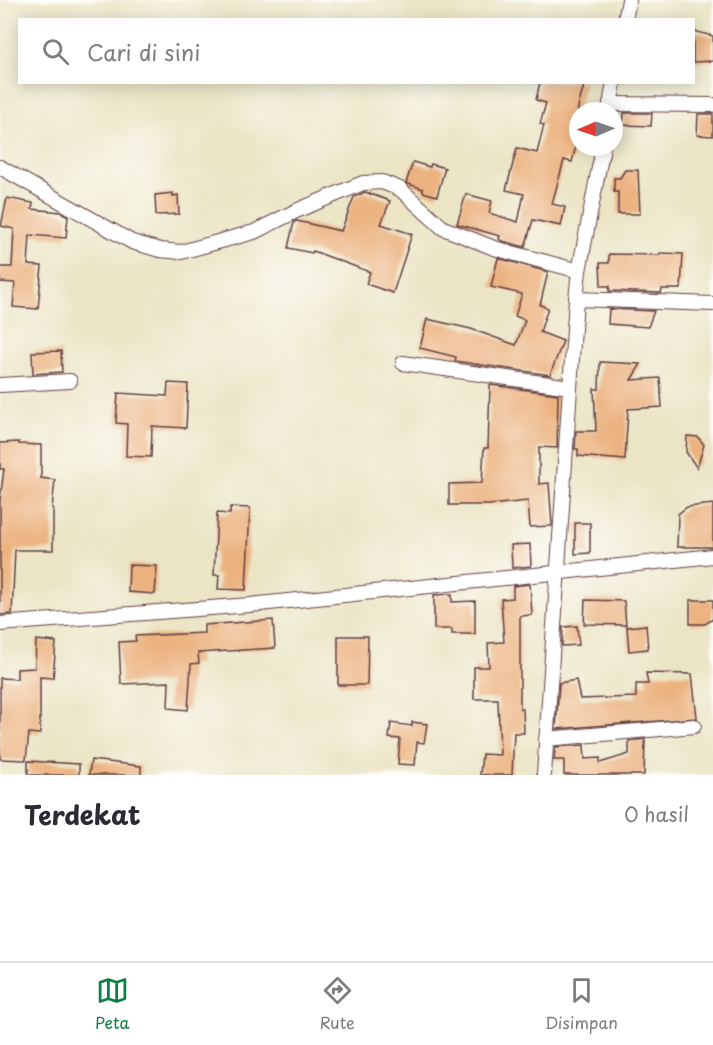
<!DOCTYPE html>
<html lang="id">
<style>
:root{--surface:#fff;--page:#f2f2f3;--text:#2b2b33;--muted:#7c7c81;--line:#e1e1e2;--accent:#0b8043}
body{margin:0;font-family:"Playpen Sans",sans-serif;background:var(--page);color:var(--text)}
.compass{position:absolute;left:569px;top:102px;width:54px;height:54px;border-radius:50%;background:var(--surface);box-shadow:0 3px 15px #0003;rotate:268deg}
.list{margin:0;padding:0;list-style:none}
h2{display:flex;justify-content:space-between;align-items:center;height:78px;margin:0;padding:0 24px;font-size:26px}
h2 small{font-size:20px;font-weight:400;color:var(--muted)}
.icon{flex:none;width:33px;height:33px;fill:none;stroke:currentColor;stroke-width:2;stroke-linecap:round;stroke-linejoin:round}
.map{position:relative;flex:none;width:713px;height:775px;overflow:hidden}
.search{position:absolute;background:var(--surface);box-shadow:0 3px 15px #0003;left:18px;right:18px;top:18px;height:66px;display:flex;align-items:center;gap:15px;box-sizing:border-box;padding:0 21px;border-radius:0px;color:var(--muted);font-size:22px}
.sheet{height:186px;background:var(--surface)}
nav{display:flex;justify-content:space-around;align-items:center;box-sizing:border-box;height:84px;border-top:2px solid var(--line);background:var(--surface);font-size:16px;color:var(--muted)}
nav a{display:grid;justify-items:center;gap:3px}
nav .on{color:var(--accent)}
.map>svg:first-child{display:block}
.building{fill:#ecb381}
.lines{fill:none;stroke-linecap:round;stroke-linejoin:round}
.minor-casing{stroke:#623d42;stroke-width:16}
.minor{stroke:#fff;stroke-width:14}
</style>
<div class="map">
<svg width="713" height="775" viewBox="0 0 713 775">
<rect width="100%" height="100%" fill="#fdfcf7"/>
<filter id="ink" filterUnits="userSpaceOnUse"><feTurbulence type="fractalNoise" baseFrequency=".0167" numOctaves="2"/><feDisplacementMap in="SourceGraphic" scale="12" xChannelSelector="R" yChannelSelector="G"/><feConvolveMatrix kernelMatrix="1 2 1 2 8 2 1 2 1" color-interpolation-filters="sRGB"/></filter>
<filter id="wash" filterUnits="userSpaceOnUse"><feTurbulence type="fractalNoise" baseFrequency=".008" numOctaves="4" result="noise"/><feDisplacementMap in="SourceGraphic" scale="24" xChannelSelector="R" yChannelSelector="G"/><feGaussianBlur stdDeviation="1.35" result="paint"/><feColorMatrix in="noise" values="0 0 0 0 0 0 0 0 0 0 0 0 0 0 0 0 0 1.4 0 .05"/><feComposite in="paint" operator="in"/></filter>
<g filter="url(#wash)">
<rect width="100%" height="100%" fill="#ebe5c6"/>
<g id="blocks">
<!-- building -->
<g class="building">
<path d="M693,31L713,36V61L693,62Z"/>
<path d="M540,82H585L578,107V138L572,162L564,160L552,204L565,207L561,226L533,220L525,247L502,241L499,239L500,236L457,224L466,194L492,201L489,213L518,222L524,194L506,190L517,148L537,153L544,125L540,124L546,103L536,100Z"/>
<path d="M624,113H652L651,126L623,125Z"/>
<path d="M698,114H713V136L697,135Z"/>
<path d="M413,162L430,167L431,164L445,168L437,196L423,192V189L406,183Z"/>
<path d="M625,170H638L640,214H618V192H614V178H620Z"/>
<path d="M365,192L390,201L381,224L412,234L393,293L366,284L370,272L313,251L312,253L288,248L294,222L297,221L341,231L354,197Z"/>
<path d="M173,193V196L178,195L179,214L156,215L155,195Z"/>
<path d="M7,198L33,203L32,209L61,212L68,216L66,238L30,235L28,265L42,266L38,309L13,307L15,283L0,282V267H12L14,229L1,226Z"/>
<path d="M660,253L683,254L681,289H662L661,293L609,291L610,286H601L600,263H609V254L660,255Z"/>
<path d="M498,258L548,272L540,305L548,308L540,332L563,341L550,375L455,361L456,357L420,348L427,319L471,329L516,345L525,320L515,316L522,294L491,287Z"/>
<path d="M609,309L654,311L648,327L608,324Z"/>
<path d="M61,351L62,372L33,374L32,352Z"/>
<path d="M600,362L641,364L631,380L660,378L662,407L628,409L625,460L578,456V449H575L576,431H596L594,389H599Z"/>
<path d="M168,383L188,384L186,428L152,426L151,457L126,456L127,424L116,423L118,393L167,396Z"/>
<path d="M490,385L558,394L557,448L539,447V484L549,483L552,526L530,527L528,501L489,505H449V484L482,483L484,448H488Z"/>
<path d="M687,436L698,437L704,445L697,468L686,452Z"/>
<path d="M19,442V444L41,445V478L55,480L52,508H53V550H15L12,614L0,615V500L4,469H0V443Z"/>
<path d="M713,504V547H677L678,514L687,507Z"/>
<path d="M230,507L250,508L246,590L218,589L219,575H214L217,513L230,514Z"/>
<path d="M575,523H590V553L575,554Z"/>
<path d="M530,544L531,566L512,568L511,545Z"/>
<path d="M129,565L157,566L155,594L128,592Z"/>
<path d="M530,584L532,615L520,616V709H523L524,733H514L512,775H480L482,754L500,755L498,699H474V667H489L488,643L504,642L501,599L513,598V586Z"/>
<path d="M452,594V602L475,601V634H452V629H434V595Z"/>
<path d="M585,600L624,601L626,625L584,624Z"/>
<path d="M690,600H713V619L705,624H690Z"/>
<path d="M273,620L275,648L198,653L199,663L191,664L188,710L168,708L169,682L121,684L119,642L136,641L135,636L204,633V625Z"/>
<path d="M646,625L648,649L629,651L627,627Z"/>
<path d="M577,626L579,645L562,646L563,627Z"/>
<path d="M338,636H368L367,685H338Z"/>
<path d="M36,640L56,642L53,678L40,677V734L29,733L26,760L0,759V678L17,679V669L35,668Z"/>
<path d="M646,673L692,674L697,718L556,729L559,683L576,680L580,699L636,697V684H648Z"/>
<path d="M412,722L427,724L424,743L417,742L415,765L398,764L400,739L389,738L391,723L412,726Z"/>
<path d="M645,739L644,775H564V760H554L555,747L584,745L585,759L600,758V763L629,754V741Z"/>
<path d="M91,760L141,766V775H89Z"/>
<path d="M28,761L79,764V775H28Z"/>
</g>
</g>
</g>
<g filter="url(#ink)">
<use href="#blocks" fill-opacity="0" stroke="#623d42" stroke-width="1.5"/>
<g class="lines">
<!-- minor casing -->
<g class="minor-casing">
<g id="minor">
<path d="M625,20L629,0"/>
<path d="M610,104L713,105"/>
<path d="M609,111L614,82"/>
<path d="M0,167L132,242L160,250L181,252L254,232L296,211L363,183L382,182L400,189L443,228L494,248L579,271"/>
<path d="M576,299L713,304"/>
<path d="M403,363L570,387"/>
<path d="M0,385L70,381"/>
<path d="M0,624L250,605L713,556"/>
<path d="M546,739L694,726"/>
<path d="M544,775L576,299L579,271L603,147"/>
</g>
</g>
<!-- minor -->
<use href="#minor" class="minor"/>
</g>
</g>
</svg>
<svg class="compass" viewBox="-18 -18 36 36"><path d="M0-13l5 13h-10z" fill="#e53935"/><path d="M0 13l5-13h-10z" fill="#7c7c81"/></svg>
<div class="search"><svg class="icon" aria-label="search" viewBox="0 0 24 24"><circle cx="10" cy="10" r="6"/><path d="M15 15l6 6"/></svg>Cari di sini</div>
</div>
<section class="sheet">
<h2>Terdekat<small>0 hasil</small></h2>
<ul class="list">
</ul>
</section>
<nav>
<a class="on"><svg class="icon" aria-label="map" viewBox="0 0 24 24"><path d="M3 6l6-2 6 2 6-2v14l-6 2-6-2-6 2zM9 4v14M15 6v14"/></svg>Peta</a>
<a><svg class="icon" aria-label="directions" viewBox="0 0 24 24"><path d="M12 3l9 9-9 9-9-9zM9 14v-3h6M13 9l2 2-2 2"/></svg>Rute</a>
<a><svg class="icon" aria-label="saved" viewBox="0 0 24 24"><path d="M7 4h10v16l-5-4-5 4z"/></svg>Disimpan</a>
</nav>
